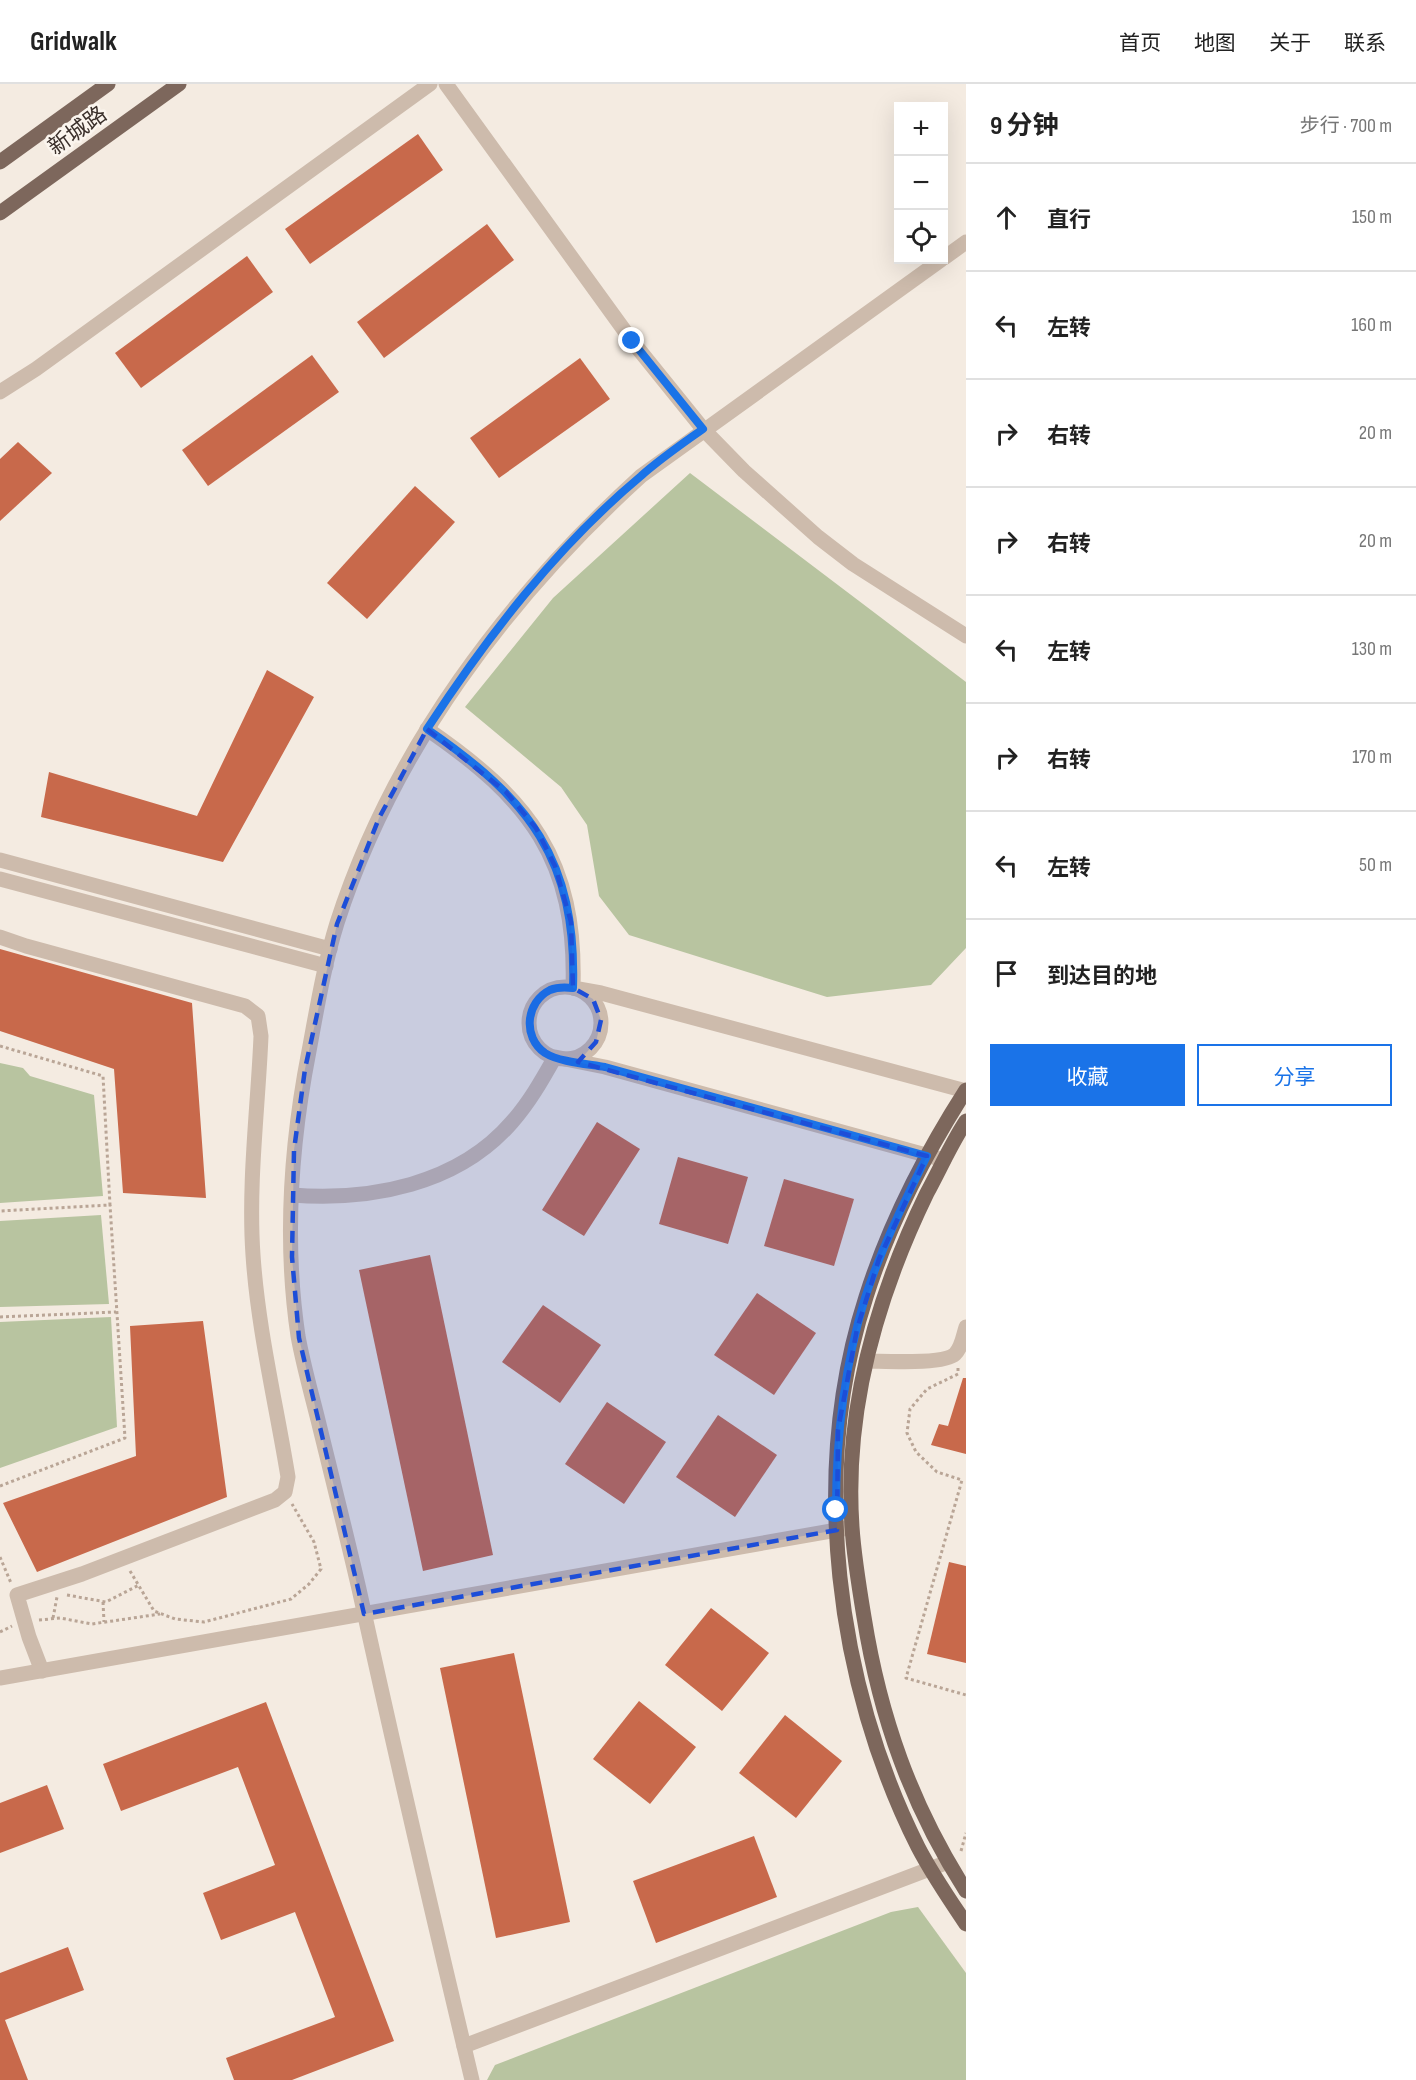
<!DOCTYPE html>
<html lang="zh">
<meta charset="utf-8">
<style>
:root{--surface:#fff;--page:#f6f6f6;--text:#222;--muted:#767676;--line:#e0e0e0;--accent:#1a73e8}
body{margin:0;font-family:"Sofia Sans Condensed","Noto Sans SC",sans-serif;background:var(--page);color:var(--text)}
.controls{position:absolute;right:18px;top:18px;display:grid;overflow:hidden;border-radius:0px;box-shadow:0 6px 24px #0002}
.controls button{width:54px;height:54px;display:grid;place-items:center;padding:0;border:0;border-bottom:2px solid var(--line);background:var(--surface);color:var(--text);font:30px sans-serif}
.stop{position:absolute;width:18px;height:18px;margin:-14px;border:4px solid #1a73e8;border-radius:50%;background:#fff}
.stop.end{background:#1a73e8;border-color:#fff;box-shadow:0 2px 6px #0008}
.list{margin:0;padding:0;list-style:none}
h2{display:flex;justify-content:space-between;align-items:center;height:78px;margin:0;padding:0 24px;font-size:26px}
h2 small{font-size:20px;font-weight:400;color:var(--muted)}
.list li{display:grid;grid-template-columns:39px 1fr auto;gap:18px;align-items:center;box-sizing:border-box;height:108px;padding:0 24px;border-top:2px solid var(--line)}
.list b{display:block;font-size:22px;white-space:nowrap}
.list em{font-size:20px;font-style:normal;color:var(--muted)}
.actions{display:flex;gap:12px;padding:18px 24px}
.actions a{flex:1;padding:14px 0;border:2px solid var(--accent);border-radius:0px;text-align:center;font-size:21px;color:var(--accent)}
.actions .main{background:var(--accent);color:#fff}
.icon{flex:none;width:33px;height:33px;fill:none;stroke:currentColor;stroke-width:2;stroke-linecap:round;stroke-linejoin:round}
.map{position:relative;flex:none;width:966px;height:1996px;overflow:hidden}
header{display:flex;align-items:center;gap:36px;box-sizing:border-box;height:84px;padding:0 30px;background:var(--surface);border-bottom:2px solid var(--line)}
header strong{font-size:28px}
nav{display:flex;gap:33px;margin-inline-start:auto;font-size:21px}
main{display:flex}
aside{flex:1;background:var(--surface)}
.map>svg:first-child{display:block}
.green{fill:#b8c4a0}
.building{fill:#c8694b}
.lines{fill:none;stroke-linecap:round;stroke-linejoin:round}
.path{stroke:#b9a596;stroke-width:3;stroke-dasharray:3 3;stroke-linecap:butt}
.minor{stroke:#cdbbac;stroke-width:15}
.major{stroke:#7d675c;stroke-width:15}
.route{stroke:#1a73e8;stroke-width:8}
.marked{fill:#1d4ed8;fill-opacity:0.2;stroke:#1d4ed8;stroke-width:4.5;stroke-dasharray:12 8;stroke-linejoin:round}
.labels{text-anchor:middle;stroke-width:5;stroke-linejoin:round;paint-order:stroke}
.street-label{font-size:22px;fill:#3b302b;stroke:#fbf5ee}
</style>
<header>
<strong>Gridwalk</strong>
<nav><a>首页</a><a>地图</a><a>关于</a><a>联系</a></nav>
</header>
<main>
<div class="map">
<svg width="966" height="1996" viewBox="0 0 966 1996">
<rect width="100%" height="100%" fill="#f4ebe1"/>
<!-- green -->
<g class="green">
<path d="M690,389L966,598V864L931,901L827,913L629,851L599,812L587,741L561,703L465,623L553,514Z"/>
<path d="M0,979L23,984L30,992L94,1011L103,1112L0,1119Z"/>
<path d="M101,1131L109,1220L0,1223V1137Z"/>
<path d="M111,1233L117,1343L0,1384V1238Z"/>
<path d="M918,1823L966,1889V1996H487L495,1981L891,1828Z"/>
</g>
<!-- building -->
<g class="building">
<path d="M418,50L443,86L310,180L285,145Z"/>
<path d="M487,140L514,176L384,274L357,238Z"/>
<path d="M247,172L273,208L141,304L115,269Z"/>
<path d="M312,271L339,308L208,402L182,366Z"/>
<path d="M580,274L610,315L499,394L470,354Z"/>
<path d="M18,358L52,389L0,437V375Z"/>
<path d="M415,402L455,438L367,535L327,499Z"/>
<path d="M267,586L314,613L223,778L41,733L49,688L197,732Z"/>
<path d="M0,865L192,919L206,1114L123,1109L114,985L0,947Z"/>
<path d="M597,1038L640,1065L584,1152L542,1126Z"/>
<path d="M678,1073L748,1093L728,1160L659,1140Z"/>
<path d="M784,1095L854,1115L834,1182L764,1162Z"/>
<path d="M430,1171L493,1471L423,1487L359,1186Z"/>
<path d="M757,1209L816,1249L774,1311L714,1271Z"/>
<path d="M543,1221L601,1261L560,1319L502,1278Z"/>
<path d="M203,1237L227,1413L37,1488L3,1419L136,1372L130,1242Z"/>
<path d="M963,1294H966V1370L931,1361L939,1340L948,1342Z"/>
<path d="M607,1318L666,1358L624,1420L565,1380Z"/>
<path d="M718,1331L777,1371L735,1433L676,1393Z"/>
<path d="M949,1478L966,1482V1579L927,1570Z"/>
<path d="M711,1524L769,1569L722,1627L665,1581Z"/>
<path d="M514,1569L570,1838L496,1854L440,1584Z"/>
<path d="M639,1617L696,1663L650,1720L593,1675Z"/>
<path d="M266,1618L394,1957L292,1996H234L226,1974L335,1933L295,1828L221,1856L203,1809L275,1781L238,1683L121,1727L103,1680Z"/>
<path d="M785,1631L842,1677L796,1734L739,1689Z"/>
<path d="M47,1701L64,1745L0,1769V1719Z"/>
<path d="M754,1752L777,1813L656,1859L633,1797Z"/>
<path d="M68,1863L84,1906L5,1936L28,1996H0V1889Z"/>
</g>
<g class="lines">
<!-- path -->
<g class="path">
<path d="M0,962L103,992L110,1121L0,1127"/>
<path d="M0,1233L116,1228"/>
<path d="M958,1284V1290L927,1305L910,1325L907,1349L916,1368L937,1388L962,1396L906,1594L966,1611"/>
<path d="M0,1402L125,1354L110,1121"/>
<path d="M0,1473L11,1499"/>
<path d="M130,1487L154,1527L175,1535L204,1538L291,1515L309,1500L321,1485L314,1458L292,1420"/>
<path d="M67,1511L106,1518L139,1501"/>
<path d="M103,1518L104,1538"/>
<path d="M53,1534L57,1513"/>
<path d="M39,1536L60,1534L92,1540L160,1530"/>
<path d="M0,1548L12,1542"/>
<path d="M961,1767L966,1749"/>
</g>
<!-- minor -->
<g class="minor">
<path d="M446,0L632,257L703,345L744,387L818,453L853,480L966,552"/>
<path d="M944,174L966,158"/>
<path d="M0,308L36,285L430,0"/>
<path d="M427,645C529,715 577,775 573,904L601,909L966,1007"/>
<path d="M0,776L330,865"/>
<path d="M0,795L326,882"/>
<path d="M0,853L26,862L245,922L258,932L261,952C258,1024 248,1099 253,1171C258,1246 276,1319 288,1393L285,1408L275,1416L82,1490L17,1511L29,1553L42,1587"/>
<circle cx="565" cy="939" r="36"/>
<path d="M292,1111C370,1117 458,1101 512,1038C529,1019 542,996 555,973L605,983L944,1076"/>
<path d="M866,1277C884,1277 944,1281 955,1270C962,1263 963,1252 966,1243"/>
<path d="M0,1594L848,1444"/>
<path d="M464,1962L948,1778"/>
<path d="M472,1996C433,1833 395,1669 359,1505C346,1449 332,1393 318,1336C311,1308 303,1280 298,1252C284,1158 291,1059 309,967C317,924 324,881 337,839C393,665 506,515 641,392L941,176"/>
</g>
<!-- major -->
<g class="major">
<path d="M0,78L108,0"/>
<path d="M0,129L179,0"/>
<path d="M966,1006C925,1070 889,1140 866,1213C809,1389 836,1600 918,1763C932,1790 949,1815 966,1840"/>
<path d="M966,1037C951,1060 940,1085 927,1109C877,1212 844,1327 852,1443C854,1473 859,1503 864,1533C880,1633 911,1721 966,1807"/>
</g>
</g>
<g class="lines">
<!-- route -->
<path class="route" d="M632,257L703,345C682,360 660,375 641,392C556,463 487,553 427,645C529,715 577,775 573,904C565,903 557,903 550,906C526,918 522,953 545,969C559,978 588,980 605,983L927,1072C904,1118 881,1165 865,1214C844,1283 836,1354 836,1426"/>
</g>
<!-- marked area -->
<path class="marked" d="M427,645L506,708L536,744L555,782L571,838L573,904L593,915L601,936L596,958L578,978L927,1072L879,1175L857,1245L838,1346L837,1446L364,1530L299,1254L292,1173L294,1066L305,985L337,840L379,734Z"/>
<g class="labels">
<!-- street labels -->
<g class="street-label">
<text transform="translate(77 46) rotate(-36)" y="8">新城路</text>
</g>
</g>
</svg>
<div class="controls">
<button>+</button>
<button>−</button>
<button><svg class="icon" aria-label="locate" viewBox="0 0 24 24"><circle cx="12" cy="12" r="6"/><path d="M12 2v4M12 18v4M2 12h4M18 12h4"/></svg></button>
</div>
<div class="stop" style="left:836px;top:1426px"></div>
<div class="stop end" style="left:632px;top:257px"></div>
</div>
<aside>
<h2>9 分钟<small>步行 · 700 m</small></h2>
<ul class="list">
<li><svg class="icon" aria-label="ahead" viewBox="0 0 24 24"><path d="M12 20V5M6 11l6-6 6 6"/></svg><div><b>直行</b></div><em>150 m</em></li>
<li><svg class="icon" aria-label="left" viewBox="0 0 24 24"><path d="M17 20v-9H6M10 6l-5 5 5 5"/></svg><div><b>左转</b></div><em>160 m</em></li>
<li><svg class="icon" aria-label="right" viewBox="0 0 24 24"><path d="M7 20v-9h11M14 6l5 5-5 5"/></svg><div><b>右转</b></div><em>20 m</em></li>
<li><svg class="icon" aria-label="right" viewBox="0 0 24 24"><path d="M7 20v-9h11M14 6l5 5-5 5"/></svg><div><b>右转</b></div><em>20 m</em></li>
<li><svg class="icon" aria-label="left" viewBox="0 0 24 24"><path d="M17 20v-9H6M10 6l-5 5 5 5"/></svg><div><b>左转</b></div><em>130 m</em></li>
<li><svg class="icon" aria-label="right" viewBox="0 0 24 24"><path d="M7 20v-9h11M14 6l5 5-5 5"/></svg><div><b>右转</b></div><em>170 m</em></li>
<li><svg class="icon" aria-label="left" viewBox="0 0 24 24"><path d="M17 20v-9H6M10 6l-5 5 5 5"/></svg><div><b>左转</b></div><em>50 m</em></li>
<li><svg class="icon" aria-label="arrive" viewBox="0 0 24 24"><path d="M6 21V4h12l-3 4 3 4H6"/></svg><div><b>到达目的地</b></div></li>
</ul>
<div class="actions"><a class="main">收藏</a><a>分享</a></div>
</aside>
</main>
